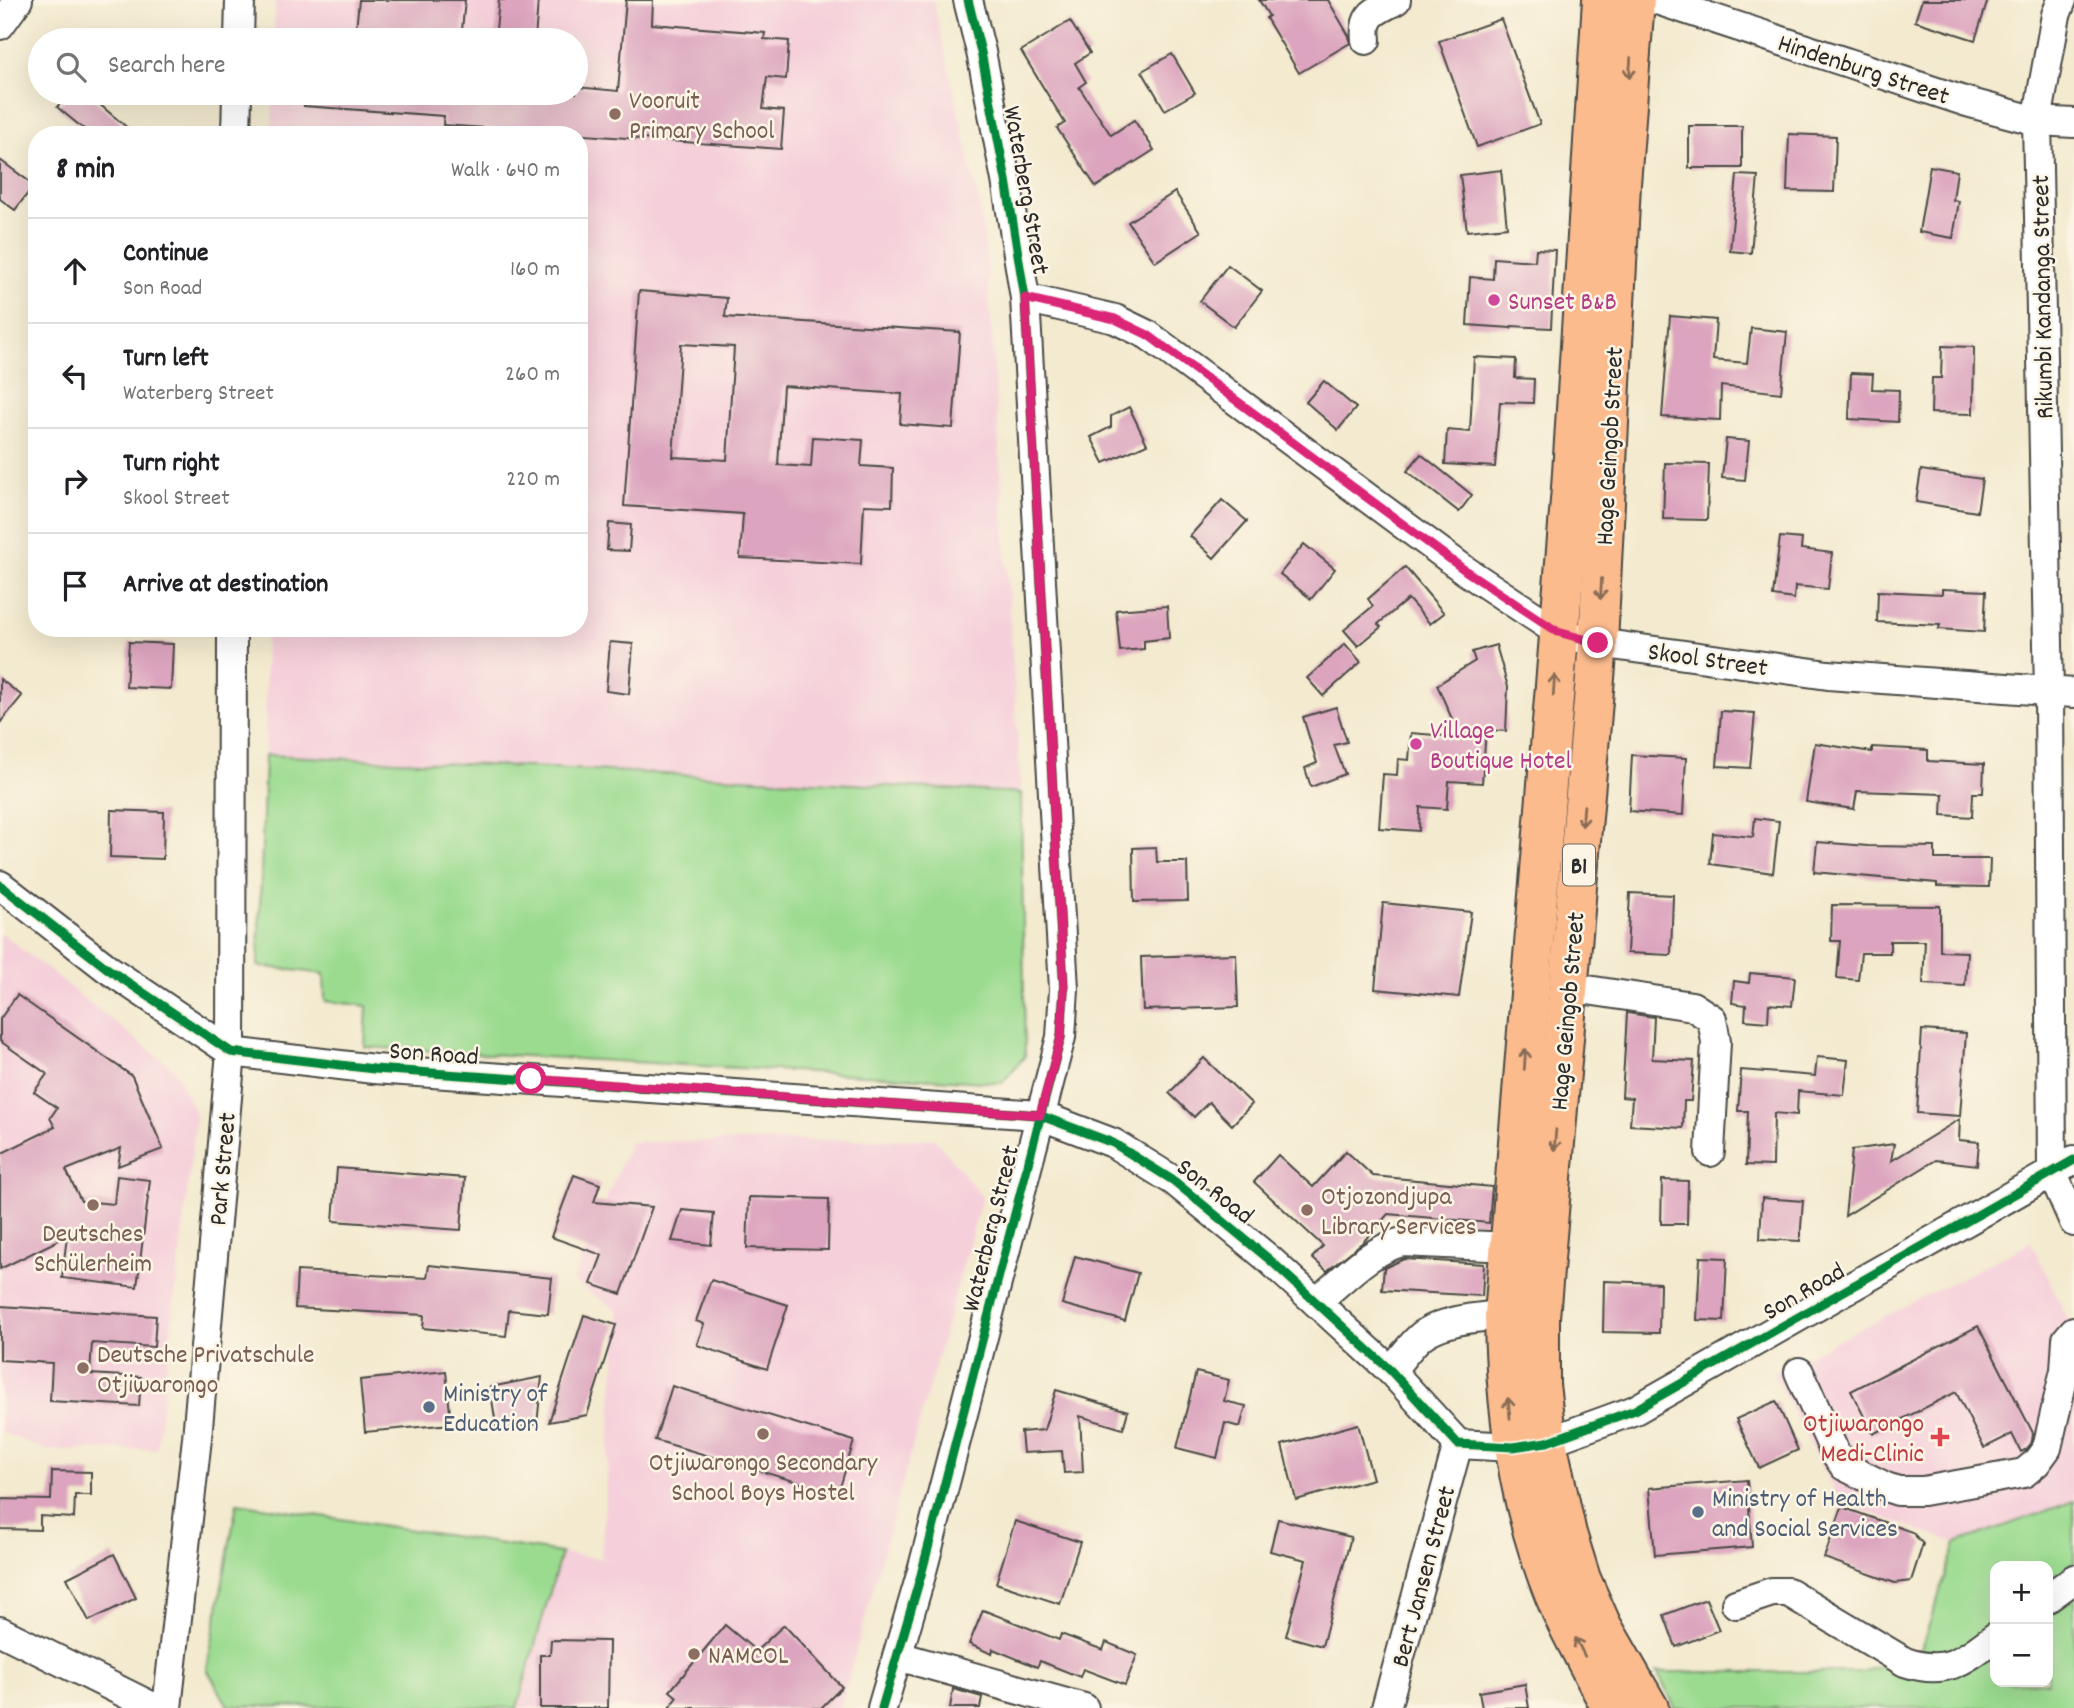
<!DOCTYPE html>
<meta charset="utf-8">
<style>
:root{--surface:#fff;--page:#f2f2f2;--text:#202124;--muted:#757577;--line:#e0e0e0}
body{margin:0;font-family:Dekko,sans-serif;background:var(--page);color:var(--text)}
.controls{position:absolute;right:21px;bottom:21px;display:grid;overflow:hidden;border-radius:14px;box-shadow:0 7px 28px #0002}
.controls button{width:63px;height:63px;display:grid;place-items:center;padding:0;border:0;border-bottom:2px solid var(--line);background:var(--surface);color:var(--text);font:35px sans-serif}
.stop{position:absolute;width:21px;height:21px;margin:-16px;border:5px solid #db2777;border-radius:50%;background:#fff}
.stop.end{background:#db2777;border-color:#fff;box-shadow:0 2px 7px #0008}
.list{margin:0;padding:0;list-style:none}
h2{display:flex;justify-content:space-between;align-items:center;height:91px;margin:0;padding:0 28px;font-size:30px}
h2 small{font-size:23px;font-weight:400;color:var(--muted)}
.list li{display:grid;grid-template-columns:46px 1fr auto;gap:21px;align-items:center;box-sizing:border-box;height:105px;padding:0 28px;border-top:2px solid var(--line)}
.list b{display:block;font-size:26px;white-space:nowrap}
.list p{margin:0;font-size:23px;white-space:nowrap;color:var(--muted)}
.list em{font-size:23px;font-style:normal;color:var(--muted)}
.icon{flex:none;width:38px;height:38px;fill:none;stroke:currentColor;stroke-width:2;stroke-linecap:round;stroke-linejoin:round}
.map{position:relative;flex:none;width:2074px;height:1708px;overflow:hidden}
.search{position:absolute;background:var(--surface);box-shadow:0 7px 28px #0002;left:28px;top:28px;width:560px;height:77px;display:flex;align-items:center;gap:18px;box-sizing:border-box;padding:0 24px;border-radius:38px;color:var(--muted);font-size:26px}
.panel{position:absolute;background:var(--surface);box-shadow:0 7px 28px #0002;left:28px;top:126px;width:560px;height:511px;border-radius:28px}
.map>svg:first-child{display:block}
.built{fill:#f5cfda}
.green{fill:#9bdb90;stroke:#63835e;stroke-width:2;fill-rule:evenodd}
.building{fill:#dca4be;fill-rule:evenodd}
.lines{fill:none;stroke-linecap:round;stroke-linejoin:round}
.minor-casing{stroke:#494844;stroke-width:32}
.highway-casing{stroke:#494844;stroke-width:42}
.minor{stroke:#fff;stroke-width:28}
.highway{stroke:#fbbb8d;stroke-width:38}
.cycleway-casing{stroke:#fcf5e5;stroke-width:13}
.cycleway{stroke:#00873e;stroke-width:9}
.oneway{stroke:#896c57}
.route{stroke:#db2777;stroke-width:9}
.education-dot{fill:#8d6e63;stroke:#fcf5e5;stroke-width:2.5}
.hotel-dot{fill:#d1479c;stroke:#fcf5e5;stroke-width:2.5}
.service-dot{fill:#5c6f8a;stroke:#fcf5e5;stroke-width:2.5}
.health-dot{fill:#e0444e;stroke:#fcf5e5;stroke-width:2.5}
.labels{text-anchor:middle;stroke-width:5;stroke-linejoin:round;paint-order:stroke}
.shield{fill:#fcf5e5;stroke:#6a6863;stroke-width:2}
.shield-label{font-size:24px;font-weight:bold;fill:#2b2b2b}
.street-label{font-size:26px;fill:#2b2b2b;stroke:#fcf5e5}
.education-label{font-size:26px;fill:#785e54;stroke:#fcf5e5;text-anchor:start}
.hotel-label{font-size:26px;fill:#b23c85;stroke:#fcf5e5;text-anchor:start}
.service-label{font-size:26px;fill:#4e5e75;stroke:#fcf5e5;text-anchor:start}
.health-label{font-size:26px;fill:#be3a42;stroke:#fcf5e5;text-anchor:end}
</style>
<div class="map">
<svg width="2074" height="1708" viewBox="0 0 2074 1708">
<rect width="100%" height="100%" fill="#fcf5e5"/>
<filter id="ink" filterUnits="userSpaceOnUse"><feTurbulence type="fractalNoise" baseFrequency=".0143" numOctaves="2"/><feDisplacementMap in="SourceGraphic" scale="14" xChannelSelector="R" yChannelSelector="G"/><feConvolveMatrix kernelMatrix="1 2 1 2 8 2 1 2 1" color-interpolation-filters="sRGB"/></filter>
<filter id="wash" filterUnits="userSpaceOnUse"><feTurbulence type="fractalNoise" baseFrequency=".00686" numOctaves="4" result="noise"/><feDisplacementMap in="SourceGraphic" scale="28" xChannelSelector="R" yChannelSelector="G"/><feGaussianBlur stdDeviation="1.57" result="paint"/><feColorMatrix in="noise" values="0 0 0 0 0 0 0 0 0 0 0 0 0 0 0 0 0 1.4 0 .05"/><feComposite in="paint" operator="in"/></filter>
<g filter="url(#wash)">
<rect width="100%" height="100%" fill="#f3eacf"/>
<!-- built -->
<g class="built">
<path d="M275,0H933L978,198L987,259L1021,793L572,769L265,755L266,628H579V135H272L273,93H576V40H274Z"/>
<path d="M0,932L175,1070L196,1116L157,1449L47,1450L0,1432Z"/>
<path d="M935,1139L982,1197L840,1708H517L561,1553L623,1562L601,1558L619,1311L573,1281L630,1142Z"/>
<path d="M2031,1242L2074,1332V1501L1956,1543L1840,1502L1773,1373Z"/>
</g>
<!-- green -->
<g class="green">
<path d="M265,755L572,769L1021,793L1025,1056L1002,1083L365,1047L367,1006L325,1001L324,974L258,966Z"/>
<path d="M2074,1501V1708H1675L1657,1672H1861L1919,1655L1956,1543ZM1995,1566H2048V1682H1995Z"/>
<path d="M237,1503L561,1553L517,1708L228,1706L207,1669Z"/>
</g>
<g id="blocks">
<!-- building -->
<g class="building">
<path d="M359,0H465L461,40H355Z"/>
<path d="M499,0H538L535,40H495Z"/>
<path d="M626,0H653L652,24L765,33L764,39L789,41L786,79L767,77L763,109L784,111L781,149L443,125L444,116L304,106L305,93H576V87L618,91Z"/>
<path d="M1259,0H1328L1349,36L1350,43L1299,73L1266,18L1269,16Z"/>
<path d="M1922,0H1988L1975,40L1915,21Z"/>
<path d="M1501,19L1540,124L1477,147L1439,41Z"/>
<path d="M1070,21L1090,53L1075,63L1086,82L1079,87L1111,135L1134,120L1154,150L1096,187L1057,128L1065,123L1021,51Z"/>
<path d="M1172,54L1195,93L1165,110L1142,71Z"/>
<path d="M69,93H86L136,135H91L57,107Z"/>
<rect x="1689" y="126" width="53" height="42"/>
<path d="M1789,134L1836,136L1834,192L1787,191Z"/>
<path d="M0,160L34,185L15,210L0,199Z"/>
<path d="M1930,166L1957,171L1953,200L1959,201L1953,238L1919,232Z"/>
<path d="M1501,170L1507,227L1467,231L1460,175Z"/>
<path d="M1737,175L1758,176L1751,253L1730,251Z"/>
<path d="M1175,192L1201,232L1155,262L1128,222Z"/>
<path d="M1536,249L1555,250L1551,328L1512,326L1511,328L1467,325L1470,277L1493,279L1494,258L1535,261Z"/>
<path d="M1228,265L1262,291L1234,327L1200,301Z"/>
<path d="M639,291L727,298L725,317L960,332L953,428L900,424L902,394L783,386L778,465L811,467L813,437L863,440L861,466L893,468L892,506L864,505L861,564L740,558L743,514L624,506ZM681,344L734,347L727,460L673,457Z"/>
<path d="M1670,316L1716,320L1713,360L1747,363L1751,328L1787,332L1781,393L1721,386L1720,420L1662,417Z"/>
<path d="M1942,346L1974,347L1973,414L1931,413L1932,378H1941Z"/>
<path d="M1474,357L1516,359L1515,378L1534,379L1533,403L1500,402L1495,467L1445,464L1447,430L1470,432Z"/>
<path d="M1851,373L1873,374L1872,389L1899,390L1898,422L1849,419Z"/>
<path d="M1324,381L1356,408L1338,430L1306,402Z"/>
<path d="M1129,407L1147,444L1104,463L1091,437L1111,427V416Z"/>
<path d="M1726,439L1749,441L1745,480L1722,478Z"/>
<path d="M1421,454L1472,495L1459,512L1407,471Z"/>
<path d="M1665,463L1709,464L1707,520L1663,519Z"/>
<path d="M1921,470L1982,479L1977,512L1916,502Z"/>
<path d="M1222,500L1247,521L1214,558L1190,536Z"/>
<path d="M609,523L631,525L629,551L607,550Z"/>
<path d="M1780,537L1802,539L1801,549L1832,553L1828,589L1795,586L1794,599L1773,596Z"/>
<path d="M1304,544L1335,569L1311,599L1280,574Z"/>
<path d="M1405,567L1444,613L1430,624L1408,599L1378,624L1381,627L1358,646L1344,630L1373,606L1368,599Z"/>
<path d="M1942,589L1986,591L1984,632L1939,629L1940,625L1877,622L1878,591L1942,594Z"/>
<path d="M1167,606L1169,638L1144,641V649L1120,651L1116,610Z"/>
<path d="M129,642L173,644L171,689L126,687Z"/>
<path d="M610,642L633,644L629,694L606,691Z"/>
<path d="M1345,644L1361,662L1323,696L1307,678Z"/>
<path d="M1496,645L1508,687L1506,731L1486,730L1482,783L1449,781L1447,809L1420,807L1419,831L1379,828L1383,774L1397,775L1398,759L1409,760L1411,733L1460,737L1437,685L1475,661L1472,652Z"/>
<path d="M0,679L22,696L0,723Z"/>
<path d="M1336,707L1347,742L1334,745L1345,774L1311,787L1305,768L1317,763L1303,717Z"/>
<path d="M1721,711L1755,713L1750,768L1717,766Z"/>
<path d="M1815,743L1872,752V747L1928,750V761L1984,764L1983,793H1973L1972,817L1942,815L1943,794L1857,791L1854,809L1806,802Z"/>
<path d="M1632,755L1686,758L1683,815L1629,811Z"/>
<path d="M111,810L164,812L163,859L110,857Z"/>
<path d="M1755,818L1779,821L1773,873L1710,864L1713,833L1753,837Z"/>
<path d="M1817,842L1868,846L1935,847V859H1990L1989,887L1937,886V883L1814,872Z"/>
<path d="M1156,847L1157,862H1187L1188,901L1134,902L1133,848Z"/>
<path d="M1630,893L1673,895L1671,955L1627,953Z"/>
<path d="M1383,903L1471,912L1459,997L1375,989Z"/>
<path d="M1832,905L1940,906V951L1967,952L1965,986L1923,984L1925,941H1890V953H1861L1858,980L1837,978L1840,941H1831Z"/>
<path d="M1236,954L1238,1007L1143,1010L1141,957Z"/>
<path d="M1750,973L1795,977L1792,1006L1769,1004L1768,1022L1745,1020L1746,1005L1732,1003L1734,981L1749,983Z"/>
<path d="M17,995L132,1076L163,1149L118,1166L121,1148L66,1170L81,1201L114,1204L117,1176L150,1180L137,1287L62,1278L67,1236L0,1269V1154L55,1127L50,1118L57,1108L34,1092L47,1074L0,1041V1019Z"/>
<path d="M1627,1013L1654,1017L1652,1059L1694,1061L1691,1101H1684L1683,1128L1630,1125L1632,1098L1622,1097Z"/>
<path d="M1922,1030L1966,1033L1960,1116L1917,1113Z"/>
<path d="M1817,1057L1848,1060L1844,1095L1798,1091L1797,1115L1774,1113L1773,1166L1746,1165L1748,1111H1738L1741,1070L1815,1076Z"/>
<path d="M1204,1058L1252,1104L1232,1125L1209,1102L1194,1117L1169,1093Z"/>
<path d="M1960,1119L1959,1140L1979,1142L1977,1165L1936,1160L1845,1216L1852,1150L1894,1144L1891,1161Z"/>
<path d="M1346,1151L1373,1176L1492,1187L1489,1223L1388,1214L1363,1242L1327,1271L1312,1258L1323,1246L1254,1182L1278,1155L1313,1187Z"/>
<path d="M337,1168L465,1178L461,1230L333,1221Z"/>
<path d="M574,1175L600,1184L594,1202L652,1207L621,1294L591,1284L602,1255L551,1237Z"/>
<path d="M1662,1180L1688,1181L1687,1224H1661Z"/>
<path d="M749,1197L829,1199L828,1250L747,1248Z"/>
<path d="M1762,1198L1803,1201L1800,1241L1760,1239Z"/>
<path d="M682,1210L714,1213L711,1245L672,1241Z"/>
<path d="M1075,1256L1138,1273L1125,1321L1062,1304Z"/>
<path d="M1700,1257L1727,1258L1724,1321L1697,1320Z"/>
<path d="M1404,1259L1484,1264L1482,1296L1382,1290L1384,1268Z"/>
<path d="M429,1265L552,1278L548,1314L509,1310L506,1336L423,1328L424,1315L295,1308L297,1271L427,1278Z"/>
<path d="M711,1280L788,1305L767,1369L697,1345L704,1324L696,1321Z"/>
<path d="M1604,1281L1660,1283L1659,1333L1603,1332Z"/>
<path d="M0,1306L156,1316L154,1347L92,1343L90,1374L141,1377L139,1406L50,1401L52,1363L0,1360Z"/>
<path d="M584,1315L616,1325L587,1415L549,1422Z"/>
<path d="M1978,1326L2033,1433L2032,1441L2025,1450L2021,1452L2012,1434L1984,1448L1956,1392L1873,1434L1851,1391Z"/>
<path d="M446,1371L451,1424L365,1432L360,1380Z"/>
<path d="M1196,1372L1229,1380L1224,1401L1246,1406L1240,1427L1225,1423L1217,1458L1177,1448Z"/>
<path d="M542,1377L537,1424L497,1431L490,1387Z"/>
<path d="M672,1386L854,1441L838,1494L655,1440Z"/>
<path d="M1056,1390L1128,1411L1123,1429L1080,1416L1083,1472L1064,1473L1062,1451L1023,1453L1021,1432L1044,1430Z"/>
<path d="M1776,1401L1798,1450L1759,1468L1736,1419Z"/>
<path d="M1358,1424L1373,1479L1296,1500L1282,1445Z"/>
<path d="M52,1471L91,1472V1495H75L74,1518L40,1516V1530L0,1529L1,1499L51,1500Z"/>
<path d="M1747,1480L1752,1547L1655,1555L1649,1488Z"/>
<path d="M1842,1507L1912,1532L1923,1544L1911,1581L1895,1583L1824,1558Z"/>
<path d="M1278,1519L1351,1537L1322,1646L1286,1636L1306,1560L1270,1551Z"/>
<path d="M1015,1521L1080,1542L1060,1604L996,1583Z"/>
<path d="M114,1554L136,1598L89,1621L67,1578Z"/>
<path d="M1706,1599L1719,1630L1676,1647L1664,1615Z"/>
<path d="M983,1610L1059,1640L1061,1634L1103,1650L1106,1642L1137,1655L1125,1685L1083,1669L1080,1677L1040,1661L1037,1667L993,1649L992,1654L969,1644Z"/>
<path d="M725,1625L756,1651L784,1625L842,1687L821,1708H669L677,1697L670,1691Z"/>
<path d="M551,1640L609,1641L608,1708H540V1655H550Z"/>
<path d="M1525,1684L1529,1708H1482L1479,1692Z"/>
<path d="M953,1689L982,1697L980,1708H950Z"/>
</g>
</g>
</g>
<g filter="url(#ink)">
<use href="#blocks" fill-opacity="0" stroke="#494844" stroke-width="2"/>
<g class="lines">
<!-- minor casing -->
<g class="minor-casing">
<g id="minor">
<path d="M1657,0L1967,102L2037,121L2074,123"/>
<path d="M2062,0L2056,15L2037,121L2049,692L2052,1172L2074,1222"/>
<path d="M0,25L18,0"/>
<path d="M239,40L240,0"/>
<path d="M1366,40C1363,13 1375,12 1396,0"/>
<path d="M236,135L237,93"/>
<path d="M1025,298L1115,319L1148,335L1466,571L1558,632L1598,643L1828,675L2074,693"/>
<path d="M0,885L108,969L231,1052L374,1069L1039,1115L1113,1143L1174,1181L1270,1260L1391,1371L1458,1444L1513,1447L1547,1442L1635,1410L2074,1160"/>
<path d="M1568,987L1692,1006L1712,1019L1716,1042L1710,1152"/>
<path d="M1316,1302C1343,1280 1368,1251 1402,1242L1510,1247"/>
<path d="M1391,1371C1400,1360 1409,1347 1420,1337C1442,1318 1495,1314 1523,1316"/>
<path d="M1799,1372L1835,1453L1844,1466L1886,1487L1898,1491H1923L2024,1473L2036,1463L2047,1448L2065,1370L2067,1339L2074,1331"/>
<path d="M2048,1598L2074,1579"/>
<path d="M1736,1604L1772,1592H1788L1905,1662C1946,1676 1963,1661 1995,1637"/>
<path d="M0,1631L155,1708"/>
<path d="M898,1656L1084,1708"/>
<path d="M167,1708L197,1438L231,1052L232,628"/>
<path d="M882,1708L921,1575L1061,1037L1064,989L1025,298L1006,180L981,52L968,0"/>
<path d="M1386,1708L1458,1444"/>
</g>
</g>
<!-- highway casing -->
<g class="highway-casing">
<g id="highway">
<path d="M1602,0L1571,488L1504,1315C1505,1417 1520,1519 1562,1613C1577,1645 1595,1676 1611,1708"/>
<path d="M1635,0L1621,184L1598,643L1540,1317V1385L1547,1442L1567,1534L1581,1579L1602,1626L1649,1708"/>
</g>
</g>
<!-- minor -->
<use href="#minor" class="minor"/>
<!-- highway -->
<use href="#highway" class="highway"/>
<!-- cycleway casing -->
<g class="cycleway-casing">
<g id="cycleway">
<path d="M0,885L108,969L231,1052L374,1069L1039,1115L1113,1143L1174,1181L1270,1260L1391,1371L1458,1444L1513,1447L1547,1442L1635,1410L2074,1160"/>
<path d="M882,1708L921,1575L1061,1037L1064,989L1025,298L1006,180L981,52L968,0"/>
</g>
</g>
<!-- cycleway -->
<use href="#cycleway" class="cycleway"/>
</g>
<!-- one-way arrows -->
<defs><path id="oneway-shaft" d="M-6 0H5M1.5-3L5.5 0L1.5 3" fill="none" stroke-width="1.6" stroke-linecap="round" stroke-linejoin="round" transform="scale(1.75)"/></defs>
<g class="oneway">
<use href="#oneway-shaft" transform="translate(1630 68) rotate(94)"/>
<use href="#oneway-shaft" transform="translate(1601 589) rotate(93)"/>
<use href="#oneway-shaft" transform="translate(1554 685) rotate(-86)"/>
<use href="#oneway-shaft" transform="translate(1583 816) rotate(95)"/>
<use href="#oneway-shaft" transform="translate(1525 1059) rotate(-86)"/>
<use href="#oneway-shaft" transform="translate(1555 1140) rotate(95)"/>
<use href="#oneway-shaft" transform="translate(1509 1408) rotate(-96)"/>
<use href="#oneway-shaft" transform="translate(1580 1647) rotate(-117)"/>
</g>
</g>
<g class="lines" filter="url(#ink)">
<!-- route -->
<path class="route" d="M531,1079L1040,1115L1061,1037L1064,989L1025,298L1115,319L1148,335L1466,571L1558,632L1598,643"/>
</g>
<!-- markers -->
<g class="education-dot">
<circle cx="615" cy="114" r="7"/>
<circle cx="93" cy="1205" r="7"/>
<circle cx="1307" cy="1210" r="7"/>
<circle cx="83" cy="1368" r="7"/>
<circle cx="763" cy="1434" r="7"/>
<circle cx="694" cy="1654" r="7"/>
</g>
<g class="hotel-dot">
<circle cx="1494" cy="300" r="7"/>
<circle cx="1416" cy="744" r="7"/>
</g>
<g class="service-dot">
<circle cx="429" cy="1407" r="7"/>
<circle cx="1698" cy="1512" r="7"/>
</g>
<path class="health-dot" d="M1936.5 1426.5h7v7h7v7h-7v7h-7v-7h-7v-7h7z"/>
<g class="labels">
<!-- shield labels -->
<rect class="shield" x="1563" y="844.5" width="32" height="41" rx="5"/>
<g class="shield-label">
<text x="1579" y="873">B1</text>
</g>
<!-- street labels -->
<g class="street-label">
<text transform="translate(1864 68) rotate(18)" y="9">Hindenburg Street</text>
<text transform="translate(1028 190) rotate(80)" y="9">Waterberg Street</text>
<text transform="translate(2041 297) rotate(-91)" y="9">Rikumbi Kandanga Street</text>
<text transform="translate(1608 446) rotate(-87)" y="9">Hage Geingob Street</text>
<text transform="translate(1708 658) rotate(8)" y="9">Skool Street</text>
<text transform="translate(1566 1011) rotate(-85)" y="9">Hage Geingob Street</text>
<text transform="translate(434 1052) rotate(4)" y="9">Son Road</text>
<text transform="translate(221 1169) rotate(-85)" y="9">Park Street</text>
<text transform="translate(1216 1190) rotate(38)" y="9">Son Road</text>
<text transform="translate(989 1228) rotate(-76)" y="9">Waterberg Street</text>
<text transform="translate(1803 1290) rotate(-30)" y="9">Son Road</text>
<text transform="translate(1422 1576) rotate(-75)" y="9">Bert Jansen Street</text>
</g>
<!-- education labels -->
<g class="education-label">
<text x="629" y="108">Vooruit<tspan x="629" dy="30">Primary School</tspan></text>
<text x="1321" y="1204">Otjozondjupa<tspan x="1321" dy="30">Library Services</tspan></text>
<text x="93" y="1241" text-anchor="middle">Deutsches<tspan x="93" dy="30">Schülerheim</tspan></text>
<text x="97" y="1362">Deutsche Privatschule<tspan x="97" dy="30">Otjiwarongo</tspan></text>
<text x="763" y="1470" text-anchor="middle">Otjiwarongo Secondary<tspan x="763" dy="30">School Boys Hostel</tspan></text>
<text x="708" y="1663">NAMCOL</text>
</g>
<!-- hotel labels -->
<g class="hotel-label">
<text x="1508" y="309">Sunset B&amp;B</text>
<text x="1430" y="738">Village<tspan x="1430" dy="30">Boutique Hotel</tspan></text>
</g>
<!-- service labels -->
<g class="service-label">
<text x="443" y="1401">Ministry of<tspan x="443" dy="30">Education</tspan></text>
<text x="1712" y="1506">Ministry of Health<tspan x="1712" dy="30">and Social Services</tspan></text>
</g>
<!-- health labels -->
<g class="health-label">
<text x="1924" y="1431">Otjiwarongo<tspan x="1924" dy="30">Medi-Clinic</tspan></text>
</g>
</g>
</svg>
<div class="controls">
<button>+</button>
<button>−</button>
</div>
<div class="stop" style="left:531px;top:1079px"></div>
<div class="stop end" style="left:1598px;top:643px"></div>
<div class="search"><svg class="icon" aria-label="search" viewBox="0 0 24 24"><circle cx="10" cy="10" r="6"/><path d="M15 15l6 6"/></svg>Search here</div>
<section class="panel">
<h2>8 min<small>Walk · 640 m</small></h2>
<ul class="list">
<li><svg class="icon" aria-label="ahead" viewBox="0 0 24 24"><path d="M12 20V5M6 11l6-6 6 6"/></svg><div><b>Continue</b><p>Son Road</p></div><em>160 m</em></li>
<li><svg class="icon" aria-label="left" viewBox="0 0 24 24"><path d="M17 20v-9H6M10 6l-5 5 5 5"/></svg><div><b>Turn left</b><p>Waterberg Street</p></div><em>260 m</em></li>
<li><svg class="icon" aria-label="right" viewBox="0 0 24 24"><path d="M7 20v-9h11M14 6l5 5-5 5"/></svg><div><b>Turn right</b><p>Skool Street</p></div><em>220 m</em></li>
<li><svg class="icon" aria-label="arrive" viewBox="0 0 24 24"><path d="M6 21V4h12l-3 4 3 4H6"/></svg><div><b>Arrive at destination</b></div></li>
</ul>
</section>
</div>
